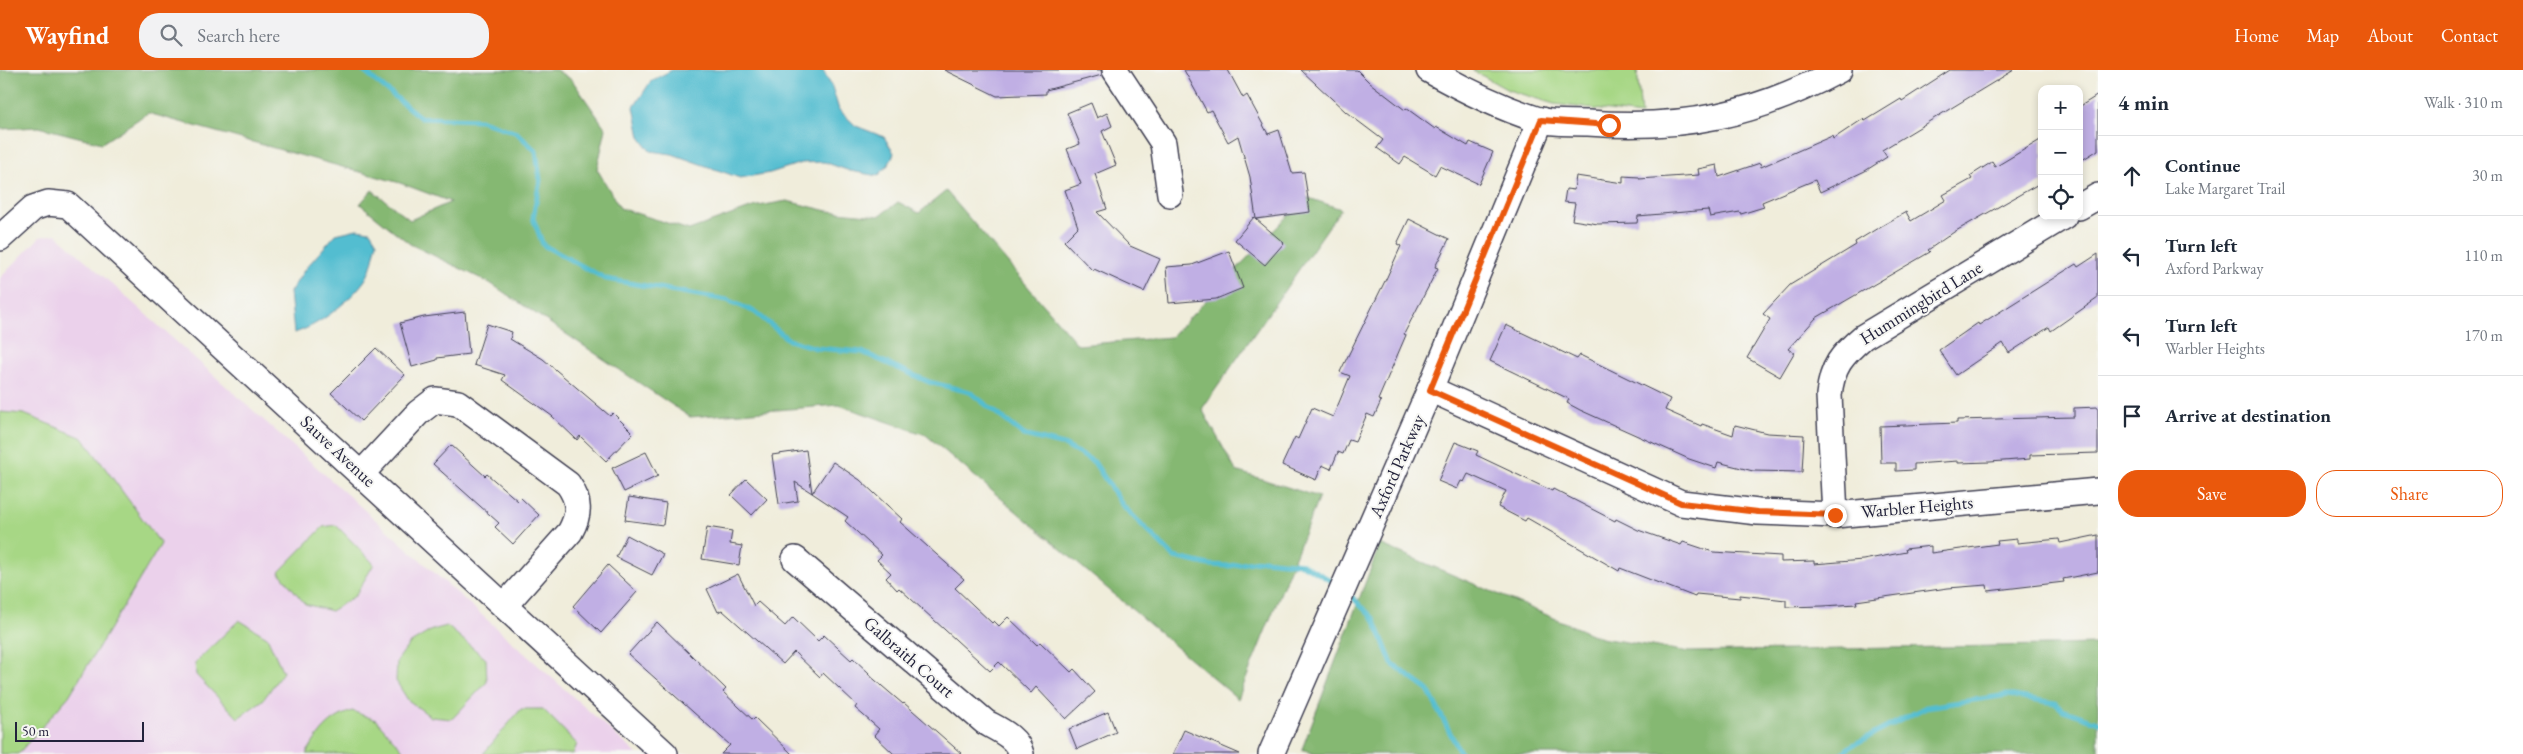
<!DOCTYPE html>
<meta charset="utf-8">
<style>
:root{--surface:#fff;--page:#f2f2f3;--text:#1f2937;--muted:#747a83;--line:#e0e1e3;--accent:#ea580c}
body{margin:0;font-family:"EB Garamond",serif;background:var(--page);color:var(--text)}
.controls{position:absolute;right:15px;top:15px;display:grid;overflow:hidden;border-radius:10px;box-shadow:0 2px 8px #0003}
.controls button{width:45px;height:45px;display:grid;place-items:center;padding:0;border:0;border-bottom:1px solid var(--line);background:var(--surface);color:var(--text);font:25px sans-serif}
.scale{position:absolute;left:15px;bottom:12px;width:129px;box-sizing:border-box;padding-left:5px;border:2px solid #22223b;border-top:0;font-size:14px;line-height:18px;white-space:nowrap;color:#22223b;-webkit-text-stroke:4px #f6f6f2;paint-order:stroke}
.stop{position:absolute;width:15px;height:15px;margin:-11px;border:4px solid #ea580c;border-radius:50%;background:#fff}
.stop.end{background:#ea580c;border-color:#fff;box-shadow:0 1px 5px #0008}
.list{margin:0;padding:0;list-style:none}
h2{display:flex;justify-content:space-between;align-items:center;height:65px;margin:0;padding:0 20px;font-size:21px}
h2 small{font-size:16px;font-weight:400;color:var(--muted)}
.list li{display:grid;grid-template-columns:32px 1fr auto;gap:15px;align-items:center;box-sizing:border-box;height:80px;padding:0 20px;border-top:1px solid var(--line)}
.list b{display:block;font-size:19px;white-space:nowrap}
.list p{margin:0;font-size:16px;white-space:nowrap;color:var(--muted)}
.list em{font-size:16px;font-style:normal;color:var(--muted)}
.actions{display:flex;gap:10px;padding:15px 20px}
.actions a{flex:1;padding:11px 0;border:1px solid var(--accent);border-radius:20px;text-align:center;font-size:18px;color:var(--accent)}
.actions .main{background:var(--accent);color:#fff}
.icon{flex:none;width:28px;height:28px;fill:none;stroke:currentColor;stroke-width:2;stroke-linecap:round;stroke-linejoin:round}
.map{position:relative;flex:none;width:2098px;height:684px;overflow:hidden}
header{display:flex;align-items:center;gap:30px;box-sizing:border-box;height:70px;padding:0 25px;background:var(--accent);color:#fff}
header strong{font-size:24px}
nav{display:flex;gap:28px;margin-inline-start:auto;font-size:18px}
.search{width:350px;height:45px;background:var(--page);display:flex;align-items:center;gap:12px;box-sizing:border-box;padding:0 18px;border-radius:20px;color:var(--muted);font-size:19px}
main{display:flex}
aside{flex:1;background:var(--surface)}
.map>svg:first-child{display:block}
.built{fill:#ebd1eb}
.green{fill:#a7d785;stroke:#647c60}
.forest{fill:#85b872;stroke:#546d56}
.water{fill:#53bdd0;stroke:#3a7086}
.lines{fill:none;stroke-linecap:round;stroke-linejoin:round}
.stream{stroke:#53bdd0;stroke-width:5}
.building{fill:#c0afe4}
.minor-casing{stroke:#414053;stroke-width:28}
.minor{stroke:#fff;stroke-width:25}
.route{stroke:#ea580c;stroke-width:6}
.labels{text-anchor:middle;stroke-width:4;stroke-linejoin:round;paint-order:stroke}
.street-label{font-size:18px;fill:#22223b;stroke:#f6f6f2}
</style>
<header>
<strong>Wayfind</strong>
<div class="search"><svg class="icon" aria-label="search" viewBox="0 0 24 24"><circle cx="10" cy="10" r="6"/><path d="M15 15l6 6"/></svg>Search here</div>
<nav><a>Home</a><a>Map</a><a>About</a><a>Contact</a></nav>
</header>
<main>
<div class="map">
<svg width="2098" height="684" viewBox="0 0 2098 684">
<rect width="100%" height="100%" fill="#f6f6f2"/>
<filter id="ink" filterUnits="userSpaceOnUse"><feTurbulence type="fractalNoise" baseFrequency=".02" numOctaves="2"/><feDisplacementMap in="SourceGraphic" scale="10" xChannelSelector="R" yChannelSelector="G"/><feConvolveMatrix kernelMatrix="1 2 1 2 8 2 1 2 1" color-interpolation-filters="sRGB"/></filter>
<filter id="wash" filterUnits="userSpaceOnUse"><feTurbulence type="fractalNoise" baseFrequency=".0096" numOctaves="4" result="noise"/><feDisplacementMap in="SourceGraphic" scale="20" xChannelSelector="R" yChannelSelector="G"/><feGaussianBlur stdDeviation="1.12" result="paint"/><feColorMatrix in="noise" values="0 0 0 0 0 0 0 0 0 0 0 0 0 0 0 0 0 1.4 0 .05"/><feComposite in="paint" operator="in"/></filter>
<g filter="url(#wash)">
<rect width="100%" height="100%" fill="#f0eddb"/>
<!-- built -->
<path class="built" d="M56,164L637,684H0V208L40,167Z"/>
<!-- green -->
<g class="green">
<path d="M1472,0H1637L1641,45L1554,34L1508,20Z"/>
<path d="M0,342L24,344L83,368L161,474L69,626L18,684H0Z"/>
<path d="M336,455L374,494L355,526L331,541L305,534L279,502L323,457Z"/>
<path d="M239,550L267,567L283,602L263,630L238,648L196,605L195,593Z"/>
<path d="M447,556L486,589L487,612L452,649L431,647L408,630L396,611L397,591L409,574L432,560Z"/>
<path d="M521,639H543L577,674L573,684H483Z"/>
<path d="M352,641L376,650L402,679L403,684H306C319,663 328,649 352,641Z"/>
</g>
<!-- forest -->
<g class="forest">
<path d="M0,0H556L572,10L606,59L597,99L620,138L689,160L753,137L787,131L828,141L879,146L898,132L919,143L946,121L1078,275L1171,267L1306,127L1341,139L1202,339L1236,401L1319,427L1238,629L926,365L839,335L690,347L490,213L410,174L360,134L372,120L410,150L451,132L400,113L148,43L102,73L39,57L0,59Z"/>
<path d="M1380,474L1601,568L1689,582L2098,574V684H1314L1302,679Z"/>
</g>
<!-- water -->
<g class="water">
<path d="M672,0H823L832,17L839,40L856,56L884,67L894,83L889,94L878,106L850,101L824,92L801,93L770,103L740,108L672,84L650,81L640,67L634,37L651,11Z"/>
<path d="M357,159L370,161L377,172C374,183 372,200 365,210C350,231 319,256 294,263L290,222L305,199L336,164Z"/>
</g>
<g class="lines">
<!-- stream -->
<g class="stream">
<path d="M362,0L421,48L480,50L517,63L536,81L540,110L533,148L543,175L606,209L727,230L755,242L789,270L816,278L862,282L929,312L970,322L1024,365L1064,375L1094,392L1123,436L1174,487L1209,495L1229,496L1264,490L1302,494L1337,514"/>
<path d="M1349,524L1374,549L1392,594L1428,620L1461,684"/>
<path d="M1841,684L1851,676L1926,637L2008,625L2055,633L2063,640L2098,652"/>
</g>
</g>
<g id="blocks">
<!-- building -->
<g class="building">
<path d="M944,0H1101L1102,5L1046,20V24L997,26Z"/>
<path d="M1184,0H1228L1243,28L1247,25L1268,64L1279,60L1292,103L1304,102L1310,142L1256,149L1284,173L1265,195L1235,170L1254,147L1256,149L1250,107L1238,66L1228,72L1211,40L1207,42Z"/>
<path d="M1301,0H1357L1370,13L1405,40L1406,38L1435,59L1436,57L1468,76L1470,72L1493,82L1479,114L1440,96L1435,105L1405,87L1400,94L1377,78L1383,70L1346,42Z"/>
<path d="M1950,0H2014L1882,80L1887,87L1865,101L1820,122L1815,110L1762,132L1764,137L1741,144L1740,142L1710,147L1708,140L1638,146L1637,153L1598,154L1572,150L1575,133L1564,132L1566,119L1574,120L1576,106L1623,113V106L1639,107V109L1699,105L1698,99L1717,95L1719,107L1760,93L1761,97L1832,66L1833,69L1863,49L1865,51L1901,29L1902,31Z"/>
<path d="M2098,25V80L2079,92V37Z"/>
<path d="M1091,33L1097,48L1107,43L1112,56L1102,61L1116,95L1095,104L1107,139L1097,142L1130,176L1160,189L1144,222L1094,199L1093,201L1064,171L1078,157L1065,120L1081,114L1067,79L1080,74L1067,43Z"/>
<path d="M2042,69V112L1954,162L1928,180L1930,182L1816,248L1788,279L1794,283L1780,307L1747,288L1770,249L1763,244L1790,215L1856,175L1855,172L1878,158L1906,142L1911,151L1946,130L1943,125L1972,109L1970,106L1992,92L1995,97Z"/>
<path d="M1409,149L1449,169L1435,197L1438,198L1404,264L1406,265L1378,330L1381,331L1374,347L1367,344L1355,372L1349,370L1343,384L1338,382L1331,399L1322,395L1316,410L1282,395L1295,367L1298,369L1312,338L1333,347L1350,306L1340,302L1387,207L1401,176L1397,174Z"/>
<path d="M1229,181L1243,218L1216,229L1169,233L1166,197L1192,195Z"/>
<path d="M2098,184V228L2051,261L2049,257L2009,283L2003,273L1956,305L1939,280L1978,253L1979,255L2076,194L2078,197Z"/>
<path d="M465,242L469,284L437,288V290L412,297L400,253L424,247Z"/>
<path d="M487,254L512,262L510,269L543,289L610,346L613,343L633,363L606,391L580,366L577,370L552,346L502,310L505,305L474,295Z"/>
<path d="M1506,255L1577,289L1580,285L1670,329L1665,340L1701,356L1702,354L1733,365L1735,355L1767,363L1804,365L1802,402L1753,401L1718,392L1716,398L1689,389L1580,340L1567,333L1569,329L1490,291Z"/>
<path d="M376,278L405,305L361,351L331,323Z"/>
<path d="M2098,337V383L2030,385V389L1990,392L1958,393V391L1914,394V400L1896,401V393H1881L1880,356L1957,353V350L2074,347V338Z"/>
<path d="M1455,372L1478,381L1476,385L1552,421L1553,419L1615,451L1616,449L1638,460L1681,475L1683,472L1713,482L1781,486V492L1814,491V494L1863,490L1906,482L1905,479L1931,476V483L1998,474L1997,471L2017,469V473L2059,469L2060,473L2098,465V502L2063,509L2064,512L1988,521L1987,515L1948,518L1856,531L1857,534L1823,536L1786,537V530L1740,525V528L1696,524L1695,527L1620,498L1619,501L1527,448L1525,451L1498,437L1506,421L1468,404L1464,412L1461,411L1457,419L1438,411Z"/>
<path d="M451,375L485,406L487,404L518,431L521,428L539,445L513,474L495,457L499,453L433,394Z"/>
<path d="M806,380L812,423L795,412L798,431L779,434L772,385Z"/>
<path d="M646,382L658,406L624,422L612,398Z"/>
<path d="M833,392L860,410L902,449L900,452L964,509L955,518L992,553L994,551L999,556L1008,547L1037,575L1040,572L1071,602L1074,599L1095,622L1066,649L1036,617L1031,623L999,592L990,601L899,518L897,520L886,508L891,503L877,490L882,485L845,451L848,447L812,423Z"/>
<path d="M746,409L767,429L752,445L731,425Z"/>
<path d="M629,427L666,433L663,455L625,450Z"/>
<path d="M707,457L732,461L730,474L742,476L739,495L702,489Z"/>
<path d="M627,465L663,484L652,505L616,487Z"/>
<path d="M608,495L637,522L601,563L573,536Z"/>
<path d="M738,504L754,536L758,532L785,556L793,547L818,571L824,565L851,590L853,588L869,603L868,604L903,634L904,633L962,684H894L874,665L879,659L855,638L857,635L823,603L820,607L794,582L783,594L722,540L718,542L707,519Z"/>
<path d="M657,552L726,619L723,622L753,650L755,648L792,684H721L730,675L628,584Z"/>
<path d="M1108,642L1116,662L1077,679L1069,659Z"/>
<path d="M1184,660L1240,684H1173Z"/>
</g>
</g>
</g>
<g filter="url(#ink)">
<use href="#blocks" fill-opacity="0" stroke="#414053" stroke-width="1"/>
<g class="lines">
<!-- minor casing -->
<g class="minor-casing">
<g id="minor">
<path d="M1115,0L1163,73L1170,124"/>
<path d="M1429,0C1464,20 1501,38 1539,50C1554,54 1573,52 1588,53C1684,60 1755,45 1839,0"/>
<path d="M2079,137L2098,126"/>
<path d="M0,168L33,138L48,133L68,135L665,684"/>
<path d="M1430,319L1681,433L1758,442L1835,445L2098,421"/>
<path d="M362,403L418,343L435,330L458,333L568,414C580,431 580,444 570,462L504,536"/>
<path d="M1835,445L1829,325C1832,296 1842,285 1863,267L2064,146"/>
<path d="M795,489L985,652C999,660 1017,667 1021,684"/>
<path d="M1271,684L1430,319L1541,50"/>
</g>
</g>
<!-- minor -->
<use href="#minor" class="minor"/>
</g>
</g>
<g class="lines" filter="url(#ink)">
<!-- route -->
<path class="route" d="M1609,55L1541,50L1430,320L1681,433L1758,442L1835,445"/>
</g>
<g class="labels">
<!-- street labels -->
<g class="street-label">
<text transform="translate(1921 233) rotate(-32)" y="6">Hummingbird Lane</text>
<text transform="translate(338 381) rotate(43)" y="6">Sauve Avenue</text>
<text transform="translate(1397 396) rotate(-66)" y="6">Axford Parkway</text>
<text transform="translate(1917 437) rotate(-5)" y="6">Warbler Heights</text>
<text transform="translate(909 587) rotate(41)" y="6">Galbraith Court</text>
</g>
</g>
</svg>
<div class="controls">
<button>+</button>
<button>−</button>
<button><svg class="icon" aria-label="locate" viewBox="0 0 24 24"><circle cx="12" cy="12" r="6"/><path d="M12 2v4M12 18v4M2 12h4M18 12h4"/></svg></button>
</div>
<div class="scale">50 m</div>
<div class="stop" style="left:1609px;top:55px"></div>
<div class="stop end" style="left:1835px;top:445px"></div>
</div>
<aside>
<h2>4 min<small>Walk · 310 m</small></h2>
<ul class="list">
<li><svg class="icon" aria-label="ahead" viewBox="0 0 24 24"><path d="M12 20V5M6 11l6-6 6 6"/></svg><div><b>Continue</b><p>Lake Margaret Trail</p></div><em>30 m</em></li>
<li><svg class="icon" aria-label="left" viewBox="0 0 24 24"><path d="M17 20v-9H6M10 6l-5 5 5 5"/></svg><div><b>Turn left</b><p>Axford Parkway</p></div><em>110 m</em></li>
<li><svg class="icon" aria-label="left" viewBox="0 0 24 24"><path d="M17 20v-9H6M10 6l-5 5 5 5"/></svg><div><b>Turn left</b><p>Warbler Heights</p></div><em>170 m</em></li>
<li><svg class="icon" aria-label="arrive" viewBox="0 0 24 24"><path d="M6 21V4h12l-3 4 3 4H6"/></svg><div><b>Arrive at destination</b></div></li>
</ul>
<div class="actions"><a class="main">Save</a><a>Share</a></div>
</aside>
</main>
